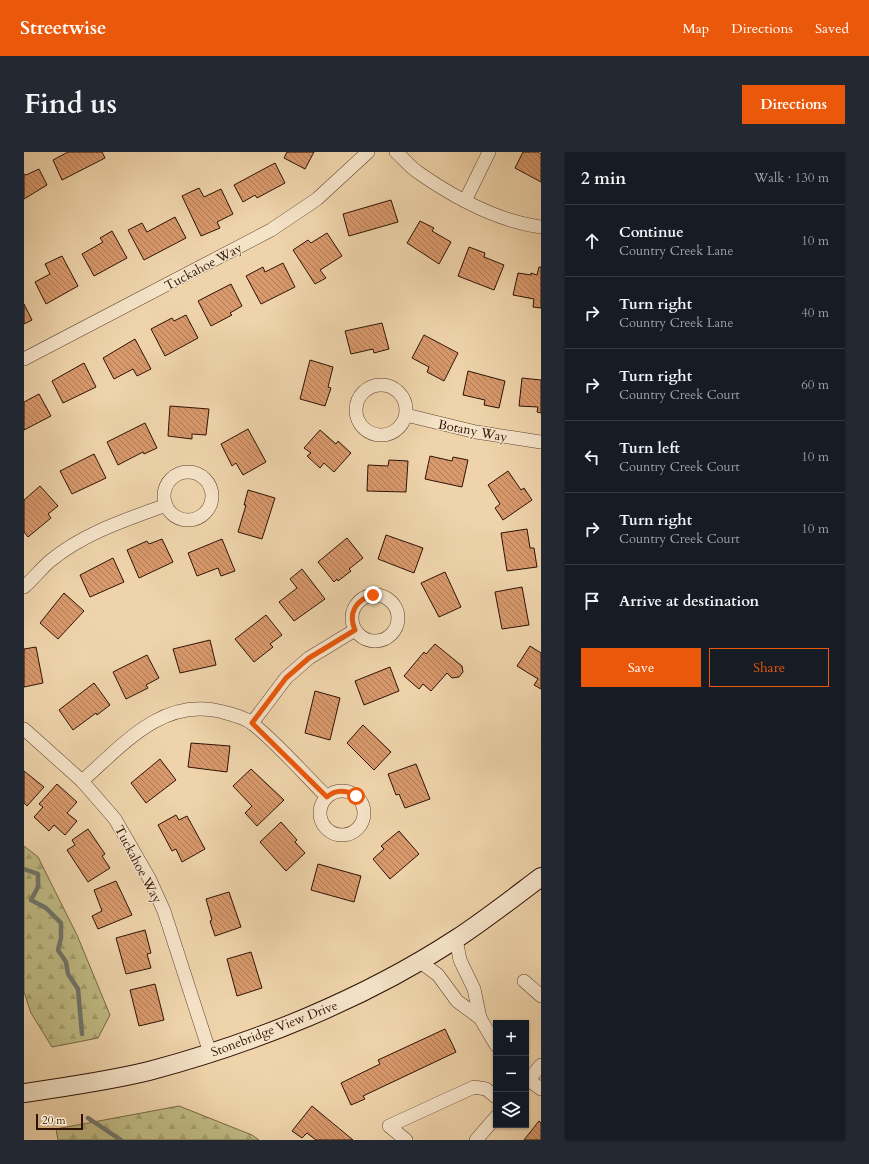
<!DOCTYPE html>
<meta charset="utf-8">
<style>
:root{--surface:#171b24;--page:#242831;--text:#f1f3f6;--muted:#9ea1a6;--line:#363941;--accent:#ea580c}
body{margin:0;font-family:Cardo,serif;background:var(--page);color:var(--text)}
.controls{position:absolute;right:12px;bottom:12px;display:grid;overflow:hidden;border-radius:0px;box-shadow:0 1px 3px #0004}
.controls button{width:36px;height:36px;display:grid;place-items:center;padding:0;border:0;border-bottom:1px solid var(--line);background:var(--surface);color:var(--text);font:20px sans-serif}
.scale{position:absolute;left:12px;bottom:10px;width:47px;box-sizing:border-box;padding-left:4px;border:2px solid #2f1205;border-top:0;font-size:11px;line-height:14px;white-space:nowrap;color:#2f1205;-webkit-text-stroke:3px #f5e3c8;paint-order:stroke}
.stop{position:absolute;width:12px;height:12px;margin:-9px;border:3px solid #ea580c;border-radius:50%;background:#fff}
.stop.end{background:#ea580c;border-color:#fff;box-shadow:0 1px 4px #0008}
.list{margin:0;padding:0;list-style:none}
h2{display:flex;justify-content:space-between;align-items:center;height:52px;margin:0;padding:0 16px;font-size:17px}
h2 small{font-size:13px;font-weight:400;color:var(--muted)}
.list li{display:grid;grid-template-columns:26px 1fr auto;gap:12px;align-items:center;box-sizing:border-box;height:72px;padding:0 16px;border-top:1px solid var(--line)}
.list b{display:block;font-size:15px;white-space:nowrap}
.list p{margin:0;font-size:13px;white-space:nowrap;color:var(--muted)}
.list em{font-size:13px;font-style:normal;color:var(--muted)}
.actions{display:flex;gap:8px;padding:12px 16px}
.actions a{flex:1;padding:9px 0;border:1px solid var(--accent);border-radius:0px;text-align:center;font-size:14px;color:var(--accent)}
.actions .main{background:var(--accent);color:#fff}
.icon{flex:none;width:22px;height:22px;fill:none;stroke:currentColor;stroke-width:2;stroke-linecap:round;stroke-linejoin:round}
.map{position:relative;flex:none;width:517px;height:988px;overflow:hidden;border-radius:0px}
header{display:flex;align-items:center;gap:24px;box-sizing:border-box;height:56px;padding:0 20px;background:var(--accent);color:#fff}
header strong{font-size:19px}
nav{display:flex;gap:22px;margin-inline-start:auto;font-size:14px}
.intro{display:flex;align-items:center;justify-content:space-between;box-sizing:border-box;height:96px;padding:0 24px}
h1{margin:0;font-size:28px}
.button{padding:10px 18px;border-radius:0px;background:var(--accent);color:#fff;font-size:14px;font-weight:700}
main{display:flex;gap:24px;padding:0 24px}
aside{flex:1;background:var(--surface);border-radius:0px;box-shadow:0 1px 3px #0004}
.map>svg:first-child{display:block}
.forest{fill:url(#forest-firs);stroke:#786644}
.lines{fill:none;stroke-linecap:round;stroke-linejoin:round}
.stream{stroke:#70756b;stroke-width:4.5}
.building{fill:url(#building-back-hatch);stroke:#2f1205}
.street-casing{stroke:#5f422e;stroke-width:14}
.secondary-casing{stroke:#2f1205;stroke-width:20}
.street{stroke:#f5e3c8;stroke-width:13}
.secondary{stroke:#f5e3c8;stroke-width:18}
.route{stroke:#ea580c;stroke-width:5}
.labels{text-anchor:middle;stroke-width:3;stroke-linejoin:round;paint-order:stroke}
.street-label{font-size:13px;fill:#2f1205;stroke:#f5e3c8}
</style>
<header>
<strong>Streetwise</strong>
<nav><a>Map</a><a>Directions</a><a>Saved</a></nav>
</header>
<div class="intro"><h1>Find us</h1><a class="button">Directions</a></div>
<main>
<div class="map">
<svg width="517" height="988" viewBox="0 0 517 988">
<defs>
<pattern id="forest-firs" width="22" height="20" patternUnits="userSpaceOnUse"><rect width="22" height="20" fill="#c0bb84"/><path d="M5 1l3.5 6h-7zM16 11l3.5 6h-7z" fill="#a5a070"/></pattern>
<pattern id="building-back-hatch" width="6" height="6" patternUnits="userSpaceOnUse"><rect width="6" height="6" fill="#d8996c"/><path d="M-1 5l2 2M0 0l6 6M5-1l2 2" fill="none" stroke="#b07b57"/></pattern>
</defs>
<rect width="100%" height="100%" fill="#efd4ab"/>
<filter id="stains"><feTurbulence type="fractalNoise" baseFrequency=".005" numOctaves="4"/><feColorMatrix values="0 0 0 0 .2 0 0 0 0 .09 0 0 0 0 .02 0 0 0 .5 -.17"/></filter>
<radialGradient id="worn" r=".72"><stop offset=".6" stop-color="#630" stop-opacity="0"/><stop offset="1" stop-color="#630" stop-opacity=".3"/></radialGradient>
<!-- forest -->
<g class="forest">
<path d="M0,694L14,705L53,783L86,863L74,886L28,895L7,861L0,840Z"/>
<path d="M155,954L228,983L235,988H34L32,977Z"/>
</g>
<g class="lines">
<!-- stream -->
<g class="stream">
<path d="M0,717L14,722V735L7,748L22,756L37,771V786L34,798L42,810L44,822L54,837L58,882"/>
<path d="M64,966L97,988"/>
</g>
</g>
<!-- building -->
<g class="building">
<path d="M44,0H78L81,6L38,28L29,8Z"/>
<path d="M263,0H290L281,17L260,6Z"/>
<path d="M499,0H514L517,2V30L491,16Z"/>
<path d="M251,11L261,31L233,46L231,43L219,50L210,33Z"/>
<path d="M15,17L23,33L0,47V22L2,23Z"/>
<path d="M175,36L180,45L197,37L209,62L193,70L196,76L177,84L158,44Z"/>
<path d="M367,48L374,70L325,84L319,62Z"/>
<path d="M151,65L162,86L120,108L104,78L118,71L123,80Z"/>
<path d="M396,69L410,76L408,79L427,90L415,112L383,91Z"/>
<path d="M88,79L103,106L70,124L58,102L79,90L76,86Z"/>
<path d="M303,81L318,104L296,118L302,126L291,132L269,98L284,88L287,91Z"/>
<path d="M445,95L461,101L460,105L480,113L470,138L434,124Z"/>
<path d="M38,104L54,134L22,152L11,130L26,122L21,112Z"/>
<path d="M259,111L271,135L237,152L222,124L239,115L241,120Z"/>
<path d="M515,115H517V156L509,155L510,147L489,143L494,121L507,123V121L513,123Z"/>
<path d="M207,132L218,154L206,161L208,163L187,174L174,149Z"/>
<path d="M0,152L8,168L0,172Z"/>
<path d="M162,163L174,186L141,204L127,177L148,166L150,169Z"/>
<path d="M358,171L365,197L350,201L349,197L327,202L321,179Z"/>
<path d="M400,183L434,201L420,229L403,220L405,215L388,206Z"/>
<path d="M111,187L127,217L113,224L109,217L90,227L79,206Z"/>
<path d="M286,208L309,215L304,235L307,236L301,254L276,247Z"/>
<path d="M60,211L72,235L39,251L28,229Z"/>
<path d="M444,219L481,229L475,256L460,253L461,248L439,243Z"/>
<path d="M498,226L517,228V261L513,260L514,255L495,254Z"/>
<path d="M15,242L27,264L0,278V250Z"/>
<path d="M146,254L185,257L182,283L168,282V287L144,284Z"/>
<path d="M121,271L133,296L120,302L119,300L94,313L83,290Z"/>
<path d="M224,277L242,310L219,323L212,311L208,314L197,292Z"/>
<path d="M296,278L312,292L314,289L327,301L310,320L300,311L296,316L283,304L287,301L280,296Z"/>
<path d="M70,302L82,326L48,342L36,319Z"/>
<path d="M406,304L428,309L429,305L444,308L438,335L401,327Z"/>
<path d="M365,308L384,309L382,340L343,339L344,313L364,314Z"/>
<path d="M484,319L497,338L500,336L508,348L479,368L471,356L476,352L464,333Z"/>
<path d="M16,334L34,354L24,362L27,366L4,385L0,380V348Z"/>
<path d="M224,338L251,346L238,387L214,380L222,353H220Z"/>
<path d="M503,377L506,396H510L513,415L483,419L477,381Z"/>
<path d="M362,383L399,396L390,421L354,407Z"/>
<path d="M323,386L339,406L325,417L327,419L314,429L313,427L310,430L294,410Z"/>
<path d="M138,387L149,410L115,426L103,398L123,389L125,392Z"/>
<path d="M198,387L211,419L197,424L194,416L173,424L164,401Z"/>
<path d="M89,406L100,430L66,445L56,423Z"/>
<path d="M278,417L301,447L270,469L255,450L273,436L266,427Z"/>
<path d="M421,420L437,455L415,465L397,431Z"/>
<path d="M498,435L505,473L478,477L471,440Z"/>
<path d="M40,441L60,459L34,487L16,471Z"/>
<path d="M242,463L258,483L246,492L249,495L230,510L211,487Z"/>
<path d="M186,488L192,513L156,521L149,497Z"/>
<path d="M411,492L438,514L439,520L435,525L428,526L423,521L407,539L399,532L395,537L380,524L400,500L402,502Z"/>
<path d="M506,494L517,501V537L510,533L514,527L493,514Z"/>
<path d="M12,495L19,531L0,535V497Z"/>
<path d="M123,503L135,526L122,533L124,536L102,547L89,520Z"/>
<path d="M366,515L375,539L340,553L331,529Z"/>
<path d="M70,531L86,553L73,563L72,561L49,578L35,558Z"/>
<path d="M291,539L316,546L306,588L281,581Z"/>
<path d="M339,573L367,600L350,618L323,591Z"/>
<path d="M167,591L206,594L203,620L164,615Z"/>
<path d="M136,607L152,628L122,651L107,631Z"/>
<path d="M392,612L406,647L381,656L375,642L372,643L364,622Z"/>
<path d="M227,617L260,648L233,674L221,661L228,654L209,634Z"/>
<path d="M0,619L20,635L3,654L0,651Z"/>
<path d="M33,632L53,650L43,661L53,669L41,683L30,673L25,679L10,665L19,655L15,652Z"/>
<path d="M152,663L155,668L163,664L181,697L158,710L152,697L148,699L134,673Z"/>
<path d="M257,670L273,688L271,690L281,701L262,719L236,690Z"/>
<path d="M64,677L81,702L78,704L86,716L64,730L43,698L51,693L48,688Z"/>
<path d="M375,679L395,702L366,727L349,707L360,697L357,694Z"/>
<path d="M294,712L337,724L330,750L287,738Z"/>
<path d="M92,729L108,763L74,777L68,764L78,759L70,738Z"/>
<path d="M205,740L217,775L191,784L186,769L188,768L182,747Z"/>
<path d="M121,778L127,801L123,802L127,816L102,822L92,786Z"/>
<path d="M227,800L238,836L213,844L203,807Z"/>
<path d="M131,832L140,868L115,874L106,838Z"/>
<path d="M421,877L432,900L339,944L341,947L327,953L317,931L356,912L354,908Z"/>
<path d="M288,954L329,988H292L283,981L278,986L268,979Z"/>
<path d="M515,969L517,971V988H500Z"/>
</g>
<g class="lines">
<!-- street casing -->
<g class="street-casing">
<g id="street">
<path d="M372,0C380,7 387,16 395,21C431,46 473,69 517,75"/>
<path d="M441,49L465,0"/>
<path d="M0,207L247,78L293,47L344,0"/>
<circle cx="357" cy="258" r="25"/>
<path d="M382,263L452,280L517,290"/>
<circle cx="164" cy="344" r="24"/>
<path d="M0,435C9,427 17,417 26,409C60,381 101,368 142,353"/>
<circle cx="351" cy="466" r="23"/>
<path d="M228,571L262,526L285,506L331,478"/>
<path d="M0,577L58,629L91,667L125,726L140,759L186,901"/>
<path d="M58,629C98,594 137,546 195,559C206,562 221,565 229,572C254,592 280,622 303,645"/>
<circle cx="318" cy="661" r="22"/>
<path d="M432,787L436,808L450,837L456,866L472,893"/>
<path d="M395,809L414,823L433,849L456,866"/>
<path d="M500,829L517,844"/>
<path d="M502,926L517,937"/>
<path d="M502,931L517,913"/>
<path d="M382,988L365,974L450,935L462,937L472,945"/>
<path d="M452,988L472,965"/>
</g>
</g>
<!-- secondary casing -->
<g class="secondary-casing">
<path id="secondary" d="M0,941C42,935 84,929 125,919C231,891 340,847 432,787C461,768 489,746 517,725"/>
</g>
<!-- street -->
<use href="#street" class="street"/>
<!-- secondary -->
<use href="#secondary" class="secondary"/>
</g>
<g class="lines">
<!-- route -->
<path class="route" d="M332,644C322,638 312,637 303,645L228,571L262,526L285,506L331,478C324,462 331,448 349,443"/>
</g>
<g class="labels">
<!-- street labels -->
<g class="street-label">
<text transform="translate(179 114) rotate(-28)" y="5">Tuckahoe Way</text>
<text transform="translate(449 278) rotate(11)" y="5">Botany Way</text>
<text transform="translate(115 712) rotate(62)" y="5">Tuckahoe Way</text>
<text transform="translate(250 876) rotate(-21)" y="5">Stonebridge View Drive</text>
</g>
</g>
<rect width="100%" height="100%" filter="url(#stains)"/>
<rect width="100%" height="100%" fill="url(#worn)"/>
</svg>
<div class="controls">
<button>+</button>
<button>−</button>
<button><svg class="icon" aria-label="layers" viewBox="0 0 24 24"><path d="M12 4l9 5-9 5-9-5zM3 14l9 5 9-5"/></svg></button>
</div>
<div class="scale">20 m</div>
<div class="stop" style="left:332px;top:644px"></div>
<div class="stop end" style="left:349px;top:443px"></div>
</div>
<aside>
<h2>2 min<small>Walk · 130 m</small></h2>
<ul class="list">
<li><svg class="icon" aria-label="ahead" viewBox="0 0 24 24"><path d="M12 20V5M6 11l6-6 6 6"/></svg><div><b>Continue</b><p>Country Creek Lane</p></div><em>10 m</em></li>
<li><svg class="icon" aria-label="right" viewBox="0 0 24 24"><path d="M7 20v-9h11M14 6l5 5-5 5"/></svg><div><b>Turn right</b><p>Country Creek Lane</p></div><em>40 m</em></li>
<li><svg class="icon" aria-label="right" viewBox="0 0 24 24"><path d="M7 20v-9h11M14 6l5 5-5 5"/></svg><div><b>Turn right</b><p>Country Creek Court</p></div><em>60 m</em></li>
<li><svg class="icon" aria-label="left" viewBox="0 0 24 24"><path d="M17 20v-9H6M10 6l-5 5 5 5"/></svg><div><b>Turn left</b><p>Country Creek Court</p></div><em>10 m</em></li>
<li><svg class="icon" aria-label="right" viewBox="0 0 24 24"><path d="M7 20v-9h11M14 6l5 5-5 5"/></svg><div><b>Turn right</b><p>Country Creek Court</p></div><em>10 m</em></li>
<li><svg class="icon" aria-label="arrive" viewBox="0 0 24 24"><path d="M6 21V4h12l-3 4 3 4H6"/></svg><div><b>Arrive at destination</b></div></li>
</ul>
<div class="actions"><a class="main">Save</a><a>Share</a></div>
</aside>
</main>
